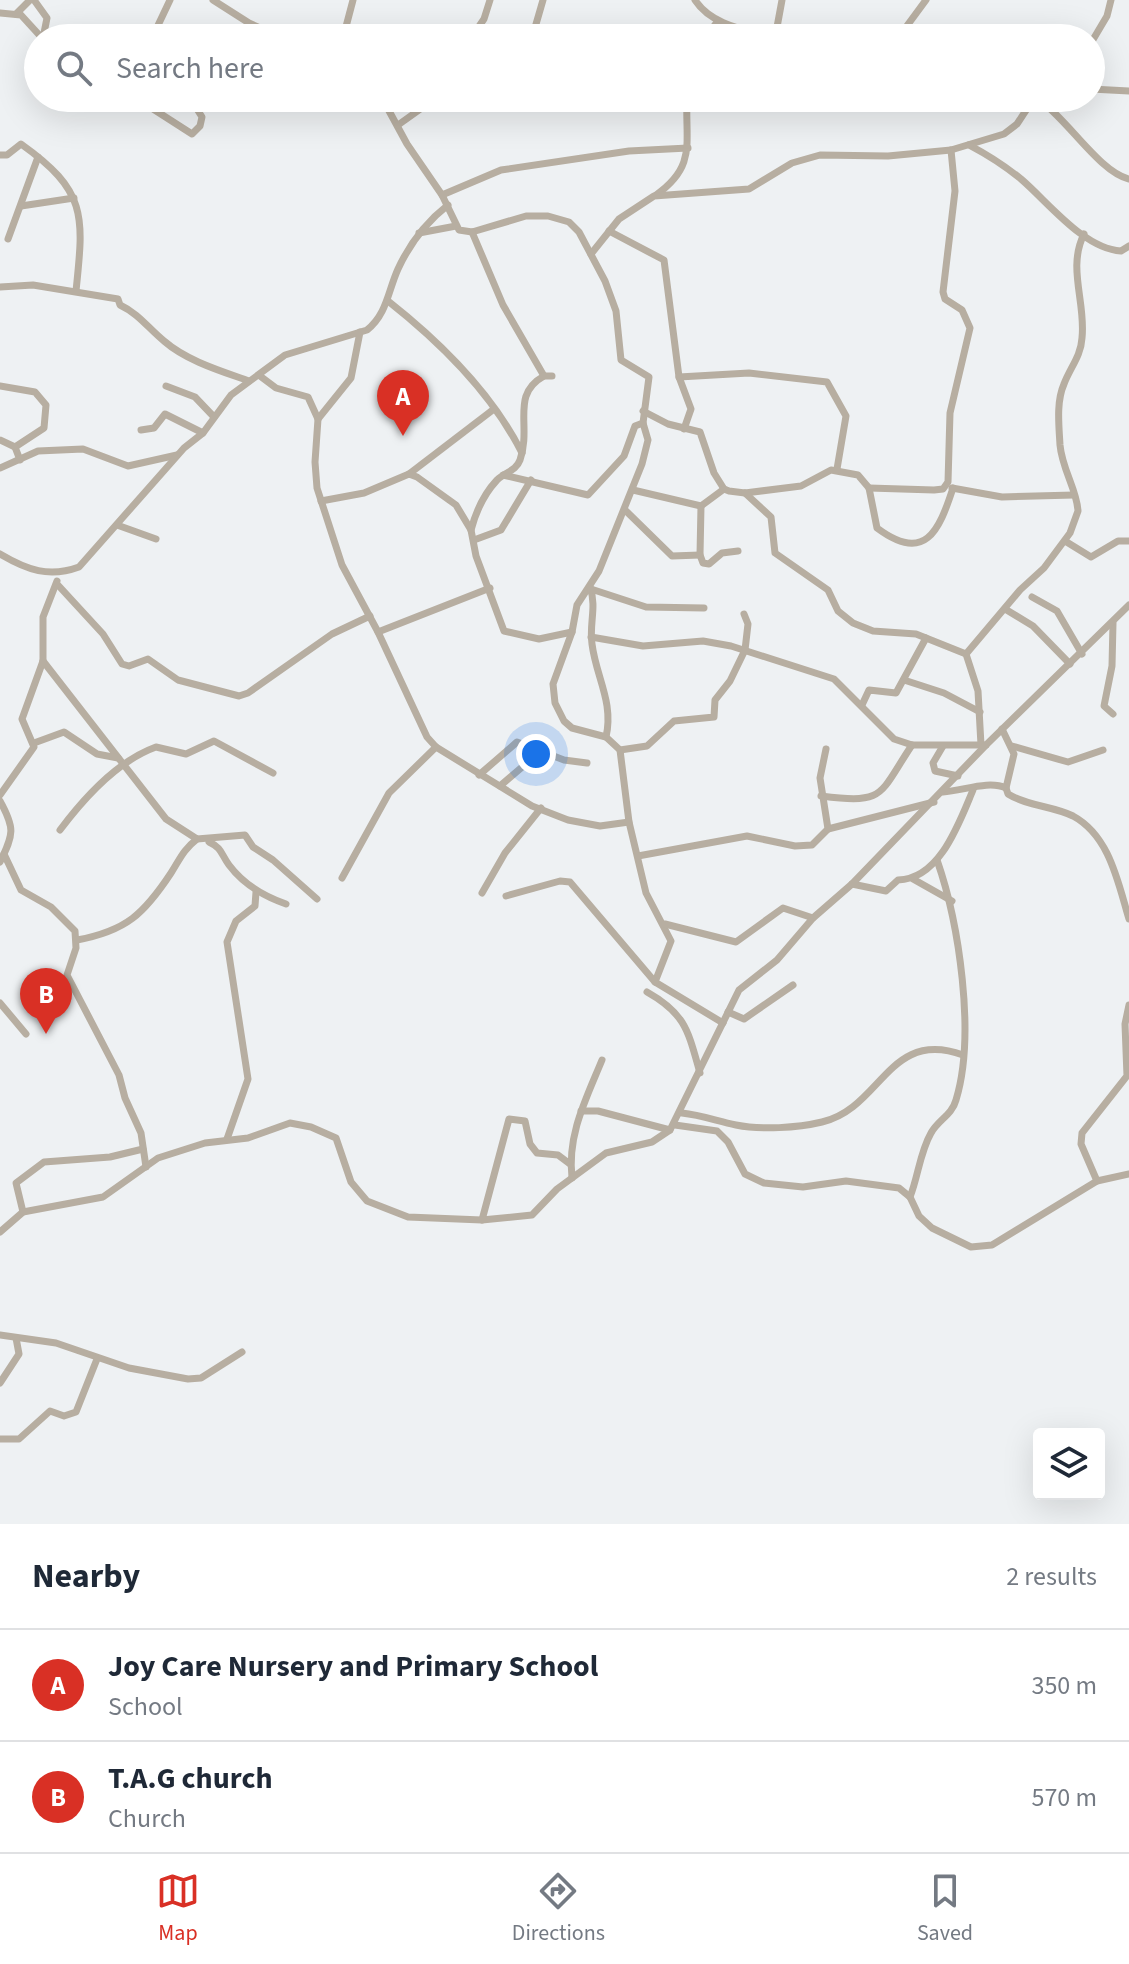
<!DOCTYPE html>
<style>
:root{--surface:#fff;--page:#f2f2f3;--text:#1f2937;--muted:#747a83;--line:#e0e1e3;--accent:#d93025}
body{margin:0;font-family:"Source Sans 3",sans-serif;background:var(--page);color:var(--text)}
.controls{position:absolute;right:24px;bottom:24px;display:grid;overflow:hidden;border-radius:8px;box-shadow:0 8px 32px #0002}
.controls button{width:72px;height:72px;display:grid;place-items:center;padding:0;border:0;border-bottom:2px solid var(--line);background:var(--surface);color:var(--text);font:40px sans-serif}
.you{position:absolute;left:536px;top:754px;width:28px;height:28px;margin:-20px;border:6px solid #fff;border-radius:50%;background:#1a73e8;box-shadow:0 0 0 12px #1a73e833}
.badge{display:grid;place-items:center;width:52px;height:52px;border-radius:50%;background:var(--accent);color:#fff;font-size:26px;font-weight:700}
.pin{position:absolute;translate:-50% -66px;filter:drop-shadow(0 2px 4px #0008)}
.pin::after{content:'';position:absolute;top:42px;width:28px;height:24px;background:inherit;clip-path:polygon(0 0,100% 0,50% 100%)}
.list{margin:0;padding:0;list-style:none}
h2{display:flex;justify-content:space-between;align-items:center;height:104px;margin:0;padding:0 32px;font-size:34px}
h2 small{font-size:26px;font-weight:400;color:var(--muted)}
.list li{display:grid;grid-template-columns:52px 1fr auto;gap:24px;align-items:center;box-sizing:border-box;height:112px;padding:0 32px;border-top:2px solid var(--line)}
.list b{display:block;font-size:30px;white-space:nowrap}
.list p{margin:0;font-size:26px;white-space:nowrap;color:var(--muted)}
.list em{font-size:26px;font-style:normal;color:var(--muted)}
.icon{flex:none;width:44px;height:44px;fill:none;stroke:currentColor;stroke-width:2;stroke-linecap:round;stroke-linejoin:round}
.map{position:relative;flex:none;width:1129px;height:1524px;overflow:hidden}
.search{position:absolute;background:var(--surface);box-shadow:0 8px 32px #0002;left:24px;right:24px;top:24px;height:88px;display:flex;align-items:center;gap:20px;box-sizing:border-box;padding:0 28px;border-radius:44px;color:var(--muted);font-size:30px}
.sheet{height:328px;background:var(--surface)}
nav{display:flex;justify-content:space-around;align-items:center;box-sizing:border-box;height:112px;border-top:2px solid var(--line);background:var(--surface);font-size:22px;color:var(--muted)}
nav a{display:grid;justify-items:center;gap:4px}
nav .on{color:var(--accent)}
.map>svg:first-child{display:block}
.lines{fill:none;stroke-linecap:round;stroke-linejoin:round}
.minor{stroke:#b7aea1;stroke-width:7}
</style>
<div class="map">
<svg width="1129" height="1524" viewBox="0 0 1129 1524">
<rect width="100%" height="100%" fill="#eef1f3"/>
<g class="lines">
<!-- minor -->
<g class="minor">
<path d="M34,0L47,18L43,38"/>
<path d="M213,0L249,23L283,38"/>
<path d="M695,0C712,26 747,30 775,38"/>
<path d="M0,13L21,15L42,38"/>
<path d="M16,14L30,0"/>
<path d="M152,38L170,0"/>
<path d="M343,38L353,0"/>
<path d="M471,38L484,19L490,0"/>
<path d="M532,38L543,0"/>
<path d="M705,38L718,21"/>
<path d="M775,38L782,0"/>
<path d="M898,38L926,0"/>
<path d="M1091,43L1107,16L1111,0"/>
<path d="M1091,89L1129,91"/>
<path d="M136,98L192,134L200,126L202,117L190,98"/>
<path d="M382,98L407,144L442,195L459,230L472,232L526,216H548L569,222L579,232L605,281L616,311L621,360L649,377L643,423L648,440L642,464L599,571L577,605L572,632L553,684L555,703L564,721L572,728L606,737L620,750L629,822L646,893L671,941L655,982L723,1023"/>
<path d="M1037,98C1066,117 1099,172 1129,179"/>
<path d="M398,125L419,110L427,98"/>
<path d="M969,145C988,155 1005,166 1021,179C1048,202 1084,249 1121,251L1129,246"/>
<path d="M0,155H7L21,144C87,191 84,215 76,291"/>
<path d="M442,195L501,170L629,151L688,148"/>
<path d="M656,195C697,166 685,143 687,98"/>
<path d="M21,206L74,198"/>
<path d="M609,231L664,260L679,377L691,409L684,429"/>
<path d="M472,232L503,305L544,376"/>
<path d="M419,233L456,226"/>
<path d="M8,239L38,157"/>
<path d="M591,254L619,219L654,196L749,189L792,163L820,155L888,156L951,150L1004,134L1017,124L1034,98"/>
<path d="M0,287L33,285L118,299L120,305C139,314 148,328 164,341C187,361 221,371 249,381"/>
<path d="M388,301C440,342 492,393 522,453"/>
<path d="M360,332L351,378L318,419L315,462L317,488L342,565L378,632L427,737L436,747L532,806L568,820L600,826L629,822"/>
<path d="M260,376L276,388L308,397L318,419"/>
<path d="M679,377L749,373L827,382L846,416L837,469"/>
<path d="M0,386L35,392L46,405L44,428L15,447"/>
<path d="M166,386L195,397L214,417"/>
<path d="M643,411L668,424L700,432L714,473L724,489L729,491L745,493L801,486L831,470L858,475L869,488L877,528C925,564 939,531 953,488"/>
<path d="M141,430L154,428L165,414L203,433"/>
<path d="M0,440L15,447L20,460"/>
<path d="M0,468L38,451L83,449L128,466L177,455"/>
<path d="M409,474L494,409"/>
<path d="M503,475L588,495L624,456L635,426L643,423"/>
<path d="M869,488L934,490L943,489L948,482L950,413L970,328L962,310L945,299L943,292L955,191L951,150"/>
<path d="M952,488L1002,497L1074,495"/>
<path d="M633,490L701,506L724,489"/>
<path d="M745,493L771,517L775,553L828,590L838,611L853,623L873,631L916,634L966,654L978,691L981,745"/>
<path d="M321,501L364,493L409,474L417,477L456,505L471,530L476,556L504,631L539,639L572,632"/>
<path d="M701,506L700,555L703,563L709,564L722,553L738,551"/>
<path d="M625,510L672,556L700,555"/>
<path d="M117,525L156,539"/>
<path d="M471,530C476,511 483,495 497,480C505,472 516,471 520,460C532,425 510,395 544,376H552"/>
<path d="M474,540L501,530L531,480"/>
<path d="M1065,541L1091,557L1118,541H1129"/>
<path d="M0,554C27,570 49,578 79,567L184,448L203,433L231,395L285,355L367,330C387,314 388,291 398,269C410,243 425,223 448,205"/>
<path d="M57,584L103,634L122,664L129,666L148,659L178,680L239,696L248,693L332,634L370,616"/>
<path d="M590,587C597,607 589,624 592,644C596,677 614,702 606,737"/>
<path d="M591,589L646,607L704,608"/>
<path d="M1032,597L1057,611L1082,654"/>
<path d="M1005,609L1033,626L1070,664"/>
<path d="M1113,623L1112,666L1104,706L1113,714"/>
<path d="M378,632L490,588"/>
<path d="M591,637L643,646L703,641L731,646L834,679L894,739L912,745H986"/>
<path d="M966,654L1020,590L1044,568L1070,533L1078,511C1077,490 1062,469 1060,445C1059,426 1056,402 1064,384C1070,368 1081,356 1082,338C1086,302 1067,268 1084,234"/>
<path d="M43,661L166,819L197,839L245,835L253,847L273,860L317,899"/>
<path d="M904,680L944,693L980,712"/>
<path d="M862,705L869,690L896,693L926,638"/>
<path d="M1002,729L1014,754L1006,788L1008,794C1027,806 1053,806 1073,816C1110,836 1118,883 1129,919"/>
<path d="M34,743L64,732L97,754L118,758"/>
<path d="M943,746L933,763L935,771L958,776"/>
<path d="M1012,746L1068,762L1103,750"/>
<path d="M620,750L647,746L674,721L714,717L715,700L730,681L745,650L748,624L744,614"/>
<path d="M479,775L517,742L564,760L587,763"/>
<path d="M500,786L542,750"/>
<path d="M943,792C963,791 988,780 1006,788"/>
<path d="M0,795L34,747L22,719L43,661V617L57,581"/>
<path d="M821,796C886,804 878,796 912,745"/>
<path d="M0,801C15,828 14,834 0,862"/>
<path d="M828,829L934,802"/>
<path d="M60,830C84,798 117,761 156,747L186,754L214,741L273,773"/>
<path d="M209,842C222,848 221,854 229,865C244,885 263,896 286,904"/>
<path d="M4,854L21,890L51,907L75,931L76,948L67,975L119,1075L125,1098L141,1133L146,1167"/>
<path d="M638,856L747,836L795,846L812,845L828,829L820,778L826,749"/>
<path d="M342,878L389,793L436,747"/>
<path d="M913,879L952,901"/>
<path d="M852,884L886,891L898,880C940,879 959,823 973,790"/>
<path d="M482,893L505,853L541,808"/>
<path d="M506,896L560,881L570,882L655,982"/>
<path d="M665,924L736,942L783,908L813,918"/>
<path d="M77,940C126,931 144,914 171,873C180,859 183,850 197,839"/>
<path d="M647,992C686,1014 688,1031 700,1073"/>
<path d="M0,1003L26,1034"/>
<path d="M728,1012L744,1019L793,985"/>
<path d="M581,1111H598L670,1130"/>
<path d="M682,1113C701,1115 717,1121 736,1125C761,1130 797,1128 822,1122C882,1108 888,1028 963,1055"/>
<path d="M675,1125L717,1131L728,1142L745,1174L764,1183L803,1187L846,1181L899,1188L910,1197L919,1216L932,1228L971,1247L992,1245L1097,1181L1129,1174"/>
<path d="M227,1139L248,1079L227,942L236,921L255,906L256,892"/>
<path d="M572,1178C567,1135 586,1099 602,1060"/>
<path d="M1097,1181L1081,1144L1082,1133L1127,1076L1125,1024L1129,1005"/>
<path d="M910,1197C918,1177 920,1152 931,1133C938,1120 952,1115 956,1100C976,1035 959,923 937,860"/>
<path d="M23,1212L16,1183L44,1162L110,1157L143,1149"/>
<path d="M482,1220L509,1119L525,1121L530,1144L537,1153L558,1155L570,1164"/>
<path d="M0,1232L23,1212L103,1197L158,1158L205,1143L248,1138L290,1123L311,1127L336,1138L351,1182L367,1201L408,1217L482,1220L532,1215L557,1189L606,1153L652,1142L670,1130L739,990L777,960L813,918L852,884L986,745L1129,605"/>
<path d="M0,1335L56,1343L129,1368L188,1379L201,1378L242,1352"/>
<path d="M0,1383L19,1354L16,1338"/>
<path d="M0,1439H19L50,1411L64,1416L76,1412L97,1359"/>
</g>
</g>
</svg>
<div class="controls">
<button><svg class="icon" aria-label="layers" viewBox="0 0 24 24"><path d="M12 4l9 5-9 5-9-5zM3 14l9 5 9-5"/></svg></button>
</div>
<div class="you"></div>
<div class="pin badge" style="left:403px;top:436px">A</div>
<div class="pin badge" style="left:46px;top:1034px">B</div>
<div class="search"><svg class="icon" aria-label="search" viewBox="0 0 24 24"><circle cx="10" cy="10" r="6"/><path d="M15 15l6 6"/></svg>Search here</div>
</div>
<section class="sheet">
<h2>Nearby<small>2 results</small></h2>
<ul class="list">
<li><span class="badge">A</span><div><b>Joy Care Nursery and Primary School</b><p>School</p></div><em>350 m</em></li>
<li><span class="badge">B</span><div><b>T.A.G church</b><p>Church</p></div><em>570 m</em></li>
</ul>
</section>
<nav>
<a class="on"><svg class="icon" aria-label="map" viewBox="0 0 24 24"><path d="M3 6l6-2 6 2 6-2v14l-6 2-6-2-6 2zM9 4v14M15 6v14"/></svg>Map</a>
<a><svg class="icon" aria-label="directions" viewBox="0 0 24 24"><path d="M12 3l9 9-9 9-9-9zM9 14v-3h6M13 9l2 2-2 2"/></svg>Directions</a>
<a><svg class="icon" aria-label="saved" viewBox="0 0 24 24"><path d="M7 4h10v16l-5-4-5 4z"/></svg>Saved</a>
</nav>
